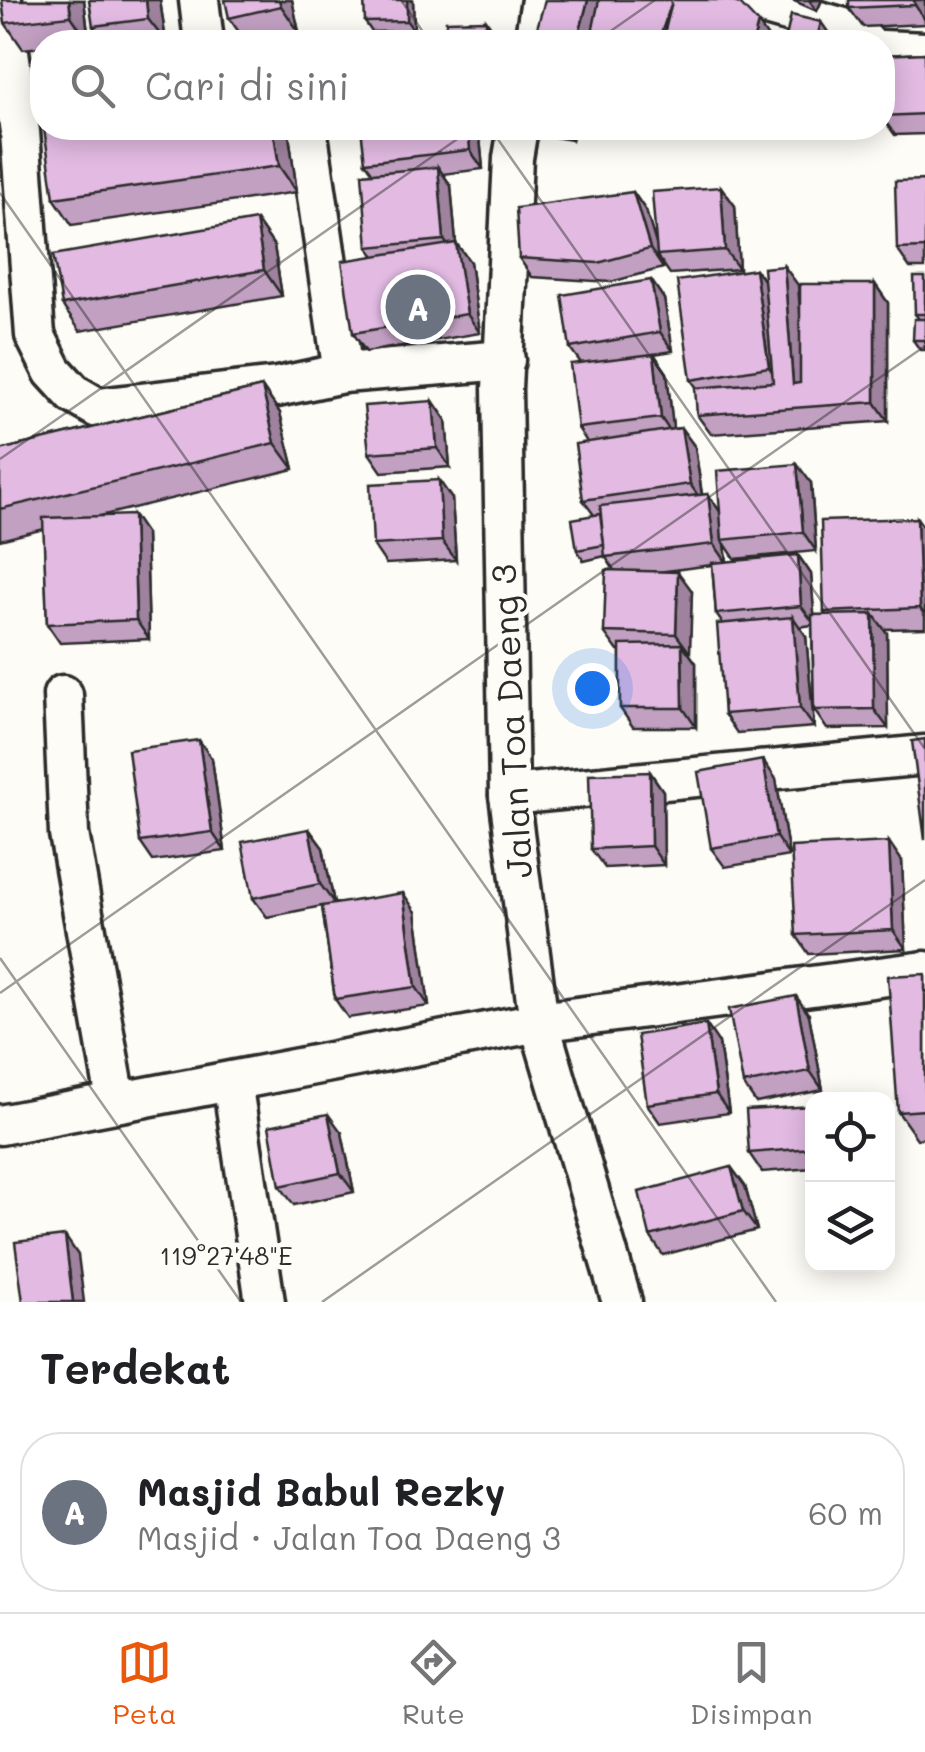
<!DOCTYPE html>
<html lang="id">
<meta charset="utf-8">
<style>
:root{--surface:#fff;--page:#f6f6f6;--text:#202124;--muted:#757577;--line:#e0e0e0;--accent:#ea580c}
body{margin:0;font-family:Mali,sans-serif;background:var(--page);color:var(--text)}
.controls{position:absolute;right:30px;bottom:30px;display:grid;overflow:hidden;border-radius:20px;box-shadow:0 5px 25px #0003}
.controls button{width:90px;height:90px;display:grid;place-items:center;padding:0;border:0;border-bottom:2px solid var(--line);background:var(--surface);color:var(--text);font:50px sans-serif}
.you{position:absolute;left:592px;top:688px;width:35px;height:35px;margin:-25px;border:8px solid #fff;border-radius:50%;background:#1a73e8;box-shadow:0 0 0 15px #1a73e833}
.badge{display:grid;place-items:center;width:65px;height:65px;border-radius:50%;background:var(--accent);color:#fff;font-size:32px;font-weight:700}
.pin{position:absolute;translate:-50% -50%;border:5px solid #fff;box-shadow:0 2px 10px #0006}
.list{margin:0;padding:0;list-style:none}
h2{display:flex;justify-content:space-between;align-items:center;height:130px;margin:0;padding:0 40px;font-size:42px}
h2 small{font-size:32px;font-weight:400;color:var(--muted)}
.list li{display:grid;grid-template-columns:65px 1fr auto;gap:30px;align-items:center;box-sizing:border-box;height:160px;margin:0 20px 20px;padding:0 20px;border:2px solid var(--line);border-radius:40px}
.list b{display:block;font-size:38px;white-space:nowrap}
.list p{margin:0;font-size:32px;white-space:nowrap;color:var(--muted)}
.list em{font-size:32px;font-style:normal;color:var(--muted)}
.icon{flex:none;width:55px;height:55px;fill:none;stroke:currentColor;stroke-width:2;stroke-linecap:round;stroke-linejoin:round}
.map{position:relative;flex:none;width:925px;height:1302px;overflow:hidden}
.search{position:absolute;background:var(--surface);box-shadow:0 5px 25px #0003;left:30px;right:30px;top:30px;height:110px;display:flex;align-items:center;gap:25px;box-sizing:border-box;padding:0 35px;border-radius:40px;color:var(--muted);font-size:38px}
.sheet{height:310px;background:var(--surface)}
nav{display:flex;justify-content:space-around;align-items:center;box-sizing:border-box;height:140px;border-top:2px solid var(--line);background:var(--surface);font-size:28px;color:var(--muted)}
nav a{display:grid;justify-items:center;gap:5px}
nav .on{color:var(--accent)}
.map>svg:first-child{display:block}
.lines{fill:none;stroke-linecap:round;stroke-linejoin:round}
.street-casing{stroke:#2b2b2b;stroke-width:45}
.street{stroke:#fdfcf7;stroke-width:38}
.wall{fill:#c2a0c2;stroke:#2b2b2b;stroke-width:2.5}
.shaded-wall{fill:#9e829e;stroke:#2b2b2b;stroke-width:2.5}
.building{fill:#e2bae2;stroke:#2b2b2b;stroke-width:2.5}
.ticks{fill:none;stroke:#2b2b2b;stroke-width:2.5;stroke-opacity:0.45}
.labels{text-anchor:middle;stroke-width:9;stroke-linejoin:round;paint-order:stroke}
.street-label{font-size:35px;fill:#2b2b2b;stroke:#fdfcf7}
.ticks-label{font-size:25px;text-anchor:middle;fill:#2b2b2b;stroke:#fdfcf7;stroke-width:9;stroke-linejoin:round;paint-order:stroke}
</style>
<div class="map">
<svg width="925" height="1302" viewBox="0 0 925 1302">
<rect width="100%" height="100%" fill="#fdfcf7"/>
<filter id="ink" filterUnits="userSpaceOnUse"><feTurbulence type="fractalNoise" baseFrequency=".01" numOctaves="2"/><feDisplacementMap in="SourceGraphic" scale="20" xChannelSelector="R" yChannelSelector="G"/><feConvolveMatrix kernelMatrix="1 2 1 2 8 2 1 2 1" color-interpolation-filters="sRGB"/></filter>
<g filter="url(#ink)">
<g class="lines">
<!-- street casing -->
<g class="street-casing">
<g id="street">
<path d="M2,0L20,132L35,335L53,371L74,394L98,408L277,387L343,373L307,128"/>
<path d="M199,0L204,42"/>
<path d="M745,0L851,30L865,42"/>
<path d="M534,42L541,0"/>
<path d="M882,50L925,52"/>
<path d="M518,128L513,158L502,389L509,795L539,1022L622,1302"/>
<path d="M343,373L505,360"/>
<path d="M63,695L69,834L116,1100"/>
<path d="M509,795L925,755"/>
<path d="M232,1081L265,1302"/>
<path d="M0,1125L539,1022L925,971"/>
</g>
</g>
<!-- street -->
<use href="#street" class="street"/>
</g>
<!-- wall -->
<g class="wall">
<path d="M2,0H84L89,42H42V47L23,49L5,23Z"/>
<path d="M160,0L166,42H104L93,26Z"/>
<path d="M292,0L299,32L256,42H246L229,18Z"/>
<path d="M413,0L414,31L372,32L365,22Z"/>
<path d="M792,0H822L817,11Z"/>
<path d="M925,0V24L863,27L849,8Z"/>
<path d="M535,35L771,42H541Z"/>
<path d="M925,53V134L895,135L882,117V55Z"/>
<path d="M288,128L297,192L72,225L54,198Z"/>
<path d="M479,128L483,169L443,174L451,186L456,243L470,262L480,333L366,352L353,333L375,256L368,247L373,173L365,162Z"/>
<path d="M542,128H574L572,140L549,136Z"/>
<path d="M623,128H652L651,132Z"/>
<path d="M659,128H698L697,132Z"/>
<path d="M705,128H745L744,133L707,129Z"/>
<path d="M925,180V268H910L897,249Z"/>
<path d="M721,187L735,206L739,269L670,274L661,261L663,268L611,282L532,277L519,258L633,192L646,211L656,244Z"/>
<path d="M256,220L274,246L282,296L80,331L62,305Z"/>
<path d="M755,269L765,282L798,285L800,314L875,284L888,303V421L711,434L697,415V388L691,380Z"/>
<path d="M925,277V350H920L913,340L919,319L915,314Z"/>
<path d="M651,280L664,299L673,351L654,354L667,373L673,429L681,428L695,447L702,494L720,510L811,483L816,551L735,559L725,544L727,562L798,555L811,574L814,615H826L824,612L923,527L925,519V628L884,629L887,633L888,728L827,729L814,710L812,625L799,627L806,636L814,727L737,733L724,714L723,624L716,614L712,565L658,572L692,591L689,653L696,663V727H633L620,708V651H618L604,632L614,570L605,556L584,561L577,550L594,515L583,500L587,442L578,428L581,363L570,348Z"/>
<path d="M262,387L280,413L294,469L100,516L146,534L149,639L60,643L47,624L44,529L0,540V450Z"/>
<path d="M433,401L446,420L450,467L382,472L369,453Z"/>
<path d="M452,499L456,560L386,564L373,545Z"/>
<path d="M212,759L225,851L153,861L140,842Z"/>
<path d="M650,772L663,791L664,865L605,868L591,849Z"/>
<path d="M776,779L789,856L725,867L711,848Z"/>
<path d="M309,829L323,848L334,903L416,912L429,1006L348,1018L335,999L322,906L267,917L253,898Z"/>
<path d="M902,861L906,949L809,954L796,935Z"/>
<path d="M925,974V1138L917,1139L898,1112Z"/>
<path d="M809,1015L823,1090L756,1103L743,1084Z"/>
<path d="M719,1043L729,1113L660,1123L647,1104Z"/>
<path d="M812,1106V1168L762,1172L749,1153Z"/>
<path d="M342,1133L354,1192L294,1205L280,1186Z"/>
<path d="M731,1167L745,1186L757,1230L663,1255L650,1236Z"/>
</g>
<!-- shaded-wall -->
<g class="shaded-wall">
<path d="M69,0H84L89,42L71,16Z"/>
<path d="M146,0H160L166,42L148,19Z"/>
<path d="M279,0H292L299,32L281,6Z"/>
<path d="M407,0H413L414,31L407,21Z"/>
<path d="M588,0H606L595,42H577Z"/>
<path d="M809,0H822L817,11Z"/>
<path d="M914,0H925V20L915,5Z"/>
<path d="M486,20L493,30V42H486Z"/>
<path d="M821,22L828,32L825,42H816Z"/>
<path d="M758,23L771,42H753Z"/>
<path d="M273,128H288L297,192L279,166Z"/>
<path d="M468,128H479L483,169L470,150Z"/>
<path d="M566,128H574L572,140L565,130Z"/>
<path d="M438,167L451,186L456,243L470,262L480,333L467,314L458,259L444,240Z"/>
<path d="M721,187L735,206L739,269L725,250Z"/>
<path d="M633,192L646,211L659,254L657,255L663,268L650,249Z"/>
<path d="M256,220L274,246L282,296L264,270Z"/>
<path d="M784,266L798,285L807,403L793,384Z"/>
<path d="M755,269L769,288L782,386L769,367Z"/>
<path d="M651,280L664,299L673,351L660,332Z"/>
<path d="M875,284L888,303V421L875,402Z"/>
<path d="M654,354L667,373L674,437L661,418Z"/>
<path d="M262,387L280,413L294,469L275,443Z"/>
<path d="M433,401L446,420L450,467L437,448Z"/>
<path d="M681,428L695,447L703,503L690,484Z"/>
<path d="M797,464L811,483L816,551L803,532Z"/>
<path d="M439,480L452,499L456,560L442,541Z"/>
<path d="M708,494L721,513L722,540L725,544L727,563L714,544Z"/>
<path d="M133,515L146,534L149,639L136,620Z"/>
<path d="M917,518L925,529V616L920,608Z"/>
<path d="M798,555L811,574L815,625L801,606Z"/>
<path d="M678,572L692,591L690,653L676,634Z"/>
<path d="M873,614L887,633L888,728L874,709Z"/>
<path d="M793,617L806,636L814,727L800,708Z"/>
<path d="M682,644L696,663V727L683,708Z"/>
<path d="M199,740L212,759L225,851L212,832Z"/>
<path d="M763,760L776,779L789,856L776,837Z"/>
<path d="M650,772L663,791L664,865L651,846Z"/>
<path d="M309,829L323,848L334,903L320,884Z"/>
<path d="M889,842L902,861L906,949L893,930Z"/>
<path d="M403,893L416,912L429,1006L416,987Z"/>
<path d="M796,996L809,1015L823,1090L810,1071Z"/>
<path d="M706,1024L719,1043L729,1113L716,1094Z"/>
<path d="M328,1114L342,1133L354,1192L340,1173Z"/>
<path d="M731,1167L745,1186L757,1230L743,1211Z"/>
<path d="M65,1236L78,1255L84,1302H73Z"/>
</g>
<!-- building -->
<g class="building">
<path d="M2,0H69L71,16L5,23Z"/>
<path d="M89,0H146L148,19L93,26Z"/>
<path d="M225,0H279L281,6L229,18Z"/>
<path d="M364,0H407V21L365,22Z"/>
<path d="M545,0H588L577,42H567L535,35Z"/>
<path d="M599,0H727L740,4L758,23L753,42H662L672,2L658,42H590Z"/>
<path d="M849,0H914L915,5L849,8Z"/>
<path d="M791,15L821,22L816,42H785Z"/>
<path d="M486,20V42H446V21Z"/>
<path d="M925,53V114L882,116V55Z"/>
<path d="M44,128H273L279,166L54,198Z"/>
<path d="M361,128H468L470,150L365,162Z"/>
<path d="M438,167L444,240L368,247L362,174Z"/>
<path d="M925,180V248L897,249L895,181Z"/>
<path d="M721,187L725,250L657,255L652,192Z"/>
<path d="M633,192L650,249L598,263L519,258L516,208Z"/>
<path d="M256,220L264,270L62,305L53,255Z"/>
<path d="M456,243L467,314L353,333L342,261Z"/>
<path d="M784,266L793,384L800,383V284H875V402L697,415L695,388L773,382L763,268Z"/>
<path d="M755,269L769,367L691,380L677,281Z"/>
<path d="M914,277H925V314H915Z"/>
<path d="M651,280L660,332L570,348L562,295Z"/>
<path d="M914,319H925V340H913Z"/>
<path d="M654,354L661,418L578,428L570,364Z"/>
<path d="M262,387L275,443L0,509V450Z"/>
<path d="M433,401L437,448L369,453L364,406Z"/>
<path d="M681,428L690,484L583,500L575,444Z"/>
<path d="M797,464L803,532L722,540L717,471Z"/>
<path d="M439,480L442,541L373,545L370,484Z"/>
<path d="M708,494L714,544L605,557L600,506Z"/>
<path d="M600,514L604,545L577,550L572,519Z"/>
<path d="M133,515L136,620L47,624L43,518Z"/>
<path d="M917,518L920,608L824,612L821,521Z"/>
<path d="M798,555L801,606L716,614L712,563Z"/>
<path d="M606,570L678,572L676,634L604,632Z"/>
<path d="M873,614L874,709L814,710L812,615Z"/>
<path d="M793,617L800,708L724,714L717,624Z"/>
<path d="M682,644L683,708H620V645Z"/>
<path d="M925,739V840L912,741Z"/>
<path d="M199,740L212,832L140,842L128,750Z"/>
<path d="M763,760L776,837L711,848L698,772Z"/>
<path d="M650,772L651,846L591,849L589,774Z"/>
<path d="M309,829L320,884L253,898L242,842Z"/>
<path d="M889,842L893,930L796,935L791,847Z"/>
<path d="M403,893L416,987L335,999L322,906Z"/>
<path d="M925,974V1110L898,1112L888,976Z"/>
<path d="M796,996L810,1071L743,1084L729,1009Z"/>
<path d="M706,1024L716,1094L647,1104L637,1035Z"/>
<path d="M812,1106V1148L749,1153L746,1110Z"/>
<path d="M328,1114L340,1173L280,1186L269,1126Z"/>
<path d="M731,1167L743,1211L650,1236L639,1192Z"/>
<path d="M65,1236L73,1302H23L15,1242Z"/>
</g>
</g>
<!-- ticks -->
<path class="ticks" d="M401,0L430,42M595,42L655,0M490,128L925,749M0,193L776,1302M0,459L473,128M0,958L241,1302M0,993L925,346M322,1302L925,880"/>
<g class="labels">
<!-- street labels -->
<g class="street-label">
<text transform="translate(512 721) rotate(-93)" y="12">Jalan Toa Daeng 3</text>
</g>
</g>
<g class="ticks-label">
<text x="226" y="1265">119°27'48"E</text>
</g>
</svg>
<div class="controls">
<button><svg class="icon" aria-label="locate" viewBox="0 0 24 24"><circle cx="12" cy="12" r="6"/><path d="M12 2v4M12 18v4M2 12h4M18 12h4"/></svg></button>
<button><svg class="icon" aria-label="layers" viewBox="0 0 24 24"><path d="M12 4l9 5-9 5-9-5zM3 14l9 5 9-5"/></svg></button>
</div>
<div class="you"></div>
<div class="pin badge" style="left:418px;top:307px;background:#6b7280">A</div>
<div class="search"><svg class="icon" aria-label="search" viewBox="0 0 24 24"><circle cx="10" cy="10" r="6"/><path d="M15 15l6 6"/></svg>Cari di sini</div>
</div>
<section class="sheet">
<h2>Terdekat<small></small></h2>
<ul class="list">
<li><span class="badge" style="background:#6b7280">A</span><div><b>Masjid Babul Rezky</b><p>Masjid · Jalan Toa Daeng 3</p></div><em>60 m</em></li>
</ul>
</section>
<nav>
<a class="on"><svg class="icon" aria-label="map" viewBox="0 0 24 24"><path d="M3 6l6-2 6 2 6-2v14l-6 2-6-2-6 2zM9 4v14M15 6v14"/></svg>Peta</a>
<a><svg class="icon" aria-label="directions" viewBox="0 0 24 24"><path d="M12 3l9 9-9 9-9-9zM9 14v-3h6M13 9l2 2-2 2"/></svg>Rute</a>
<a><svg class="icon" aria-label="saved" viewBox="0 0 24 24"><path d="M7 4h10v16l-5-4-5 4z"/></svg>Disimpan</a>
</nav>
